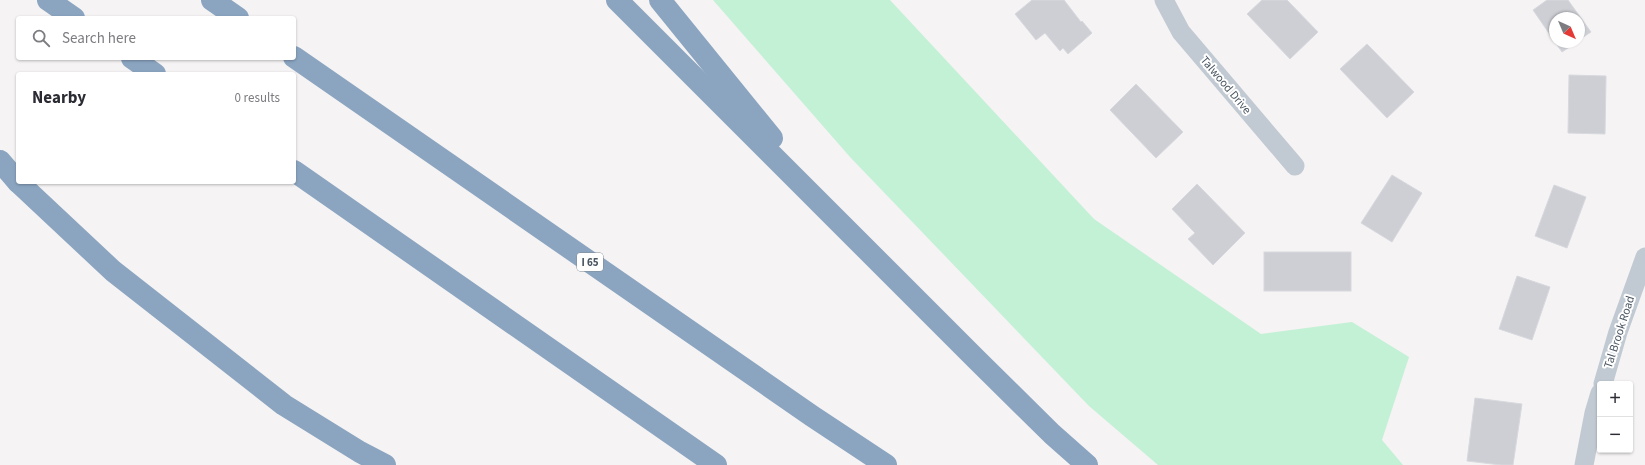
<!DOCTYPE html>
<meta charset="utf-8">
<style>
:root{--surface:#fff;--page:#f7f7f7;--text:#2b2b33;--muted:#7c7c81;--line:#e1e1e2}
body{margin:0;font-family:"Source Sans 3",sans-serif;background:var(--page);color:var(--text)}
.controls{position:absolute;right:12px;bottom:12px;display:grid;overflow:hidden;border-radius:4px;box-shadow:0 1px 3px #0004}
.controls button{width:36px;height:36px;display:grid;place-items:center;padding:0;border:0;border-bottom:1px solid var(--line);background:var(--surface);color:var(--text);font:20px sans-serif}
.compass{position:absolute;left:1549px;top:12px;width:36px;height:36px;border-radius:50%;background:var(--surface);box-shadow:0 1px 3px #0004;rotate:136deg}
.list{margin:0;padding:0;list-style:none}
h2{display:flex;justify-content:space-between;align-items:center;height:52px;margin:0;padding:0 16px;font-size:17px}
h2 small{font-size:13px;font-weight:400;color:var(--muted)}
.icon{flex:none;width:22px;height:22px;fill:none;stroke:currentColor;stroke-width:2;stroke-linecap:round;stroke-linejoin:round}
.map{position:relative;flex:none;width:1645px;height:465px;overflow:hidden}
.search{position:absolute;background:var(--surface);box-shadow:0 1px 3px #0004;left:16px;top:16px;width:280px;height:44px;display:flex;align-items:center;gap:10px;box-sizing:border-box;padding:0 14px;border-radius:4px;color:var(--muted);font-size:15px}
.panel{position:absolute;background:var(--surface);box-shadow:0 1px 3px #0004;left:16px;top:72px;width:280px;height:112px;border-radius:4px}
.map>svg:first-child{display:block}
.green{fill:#c3f1d5}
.building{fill:#cdcfd5;stroke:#d7d9de}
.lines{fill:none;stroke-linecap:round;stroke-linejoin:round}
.minor{stroke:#c1cad2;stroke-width:19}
.motorway{stroke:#8ba5c1;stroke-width:22}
.labels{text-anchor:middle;stroke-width:4;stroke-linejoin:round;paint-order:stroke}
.shield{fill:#fff;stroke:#808990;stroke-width:1}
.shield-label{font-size:11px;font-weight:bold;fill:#4a5661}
.street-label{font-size:12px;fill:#4a5661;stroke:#fff}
</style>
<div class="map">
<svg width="1645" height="465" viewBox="0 0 1645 465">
<rect width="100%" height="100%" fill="#f5f3f3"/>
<!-- green -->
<path class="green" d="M713,0H890L1094,219L1261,334L1352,322L1409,357L1382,440L1403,465H1158L1089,406L850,157Z"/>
<!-- building -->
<g class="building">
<path d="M1032,0H1064L1081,22L1082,21L1092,33L1068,54L1063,48L1060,51L1045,33L1036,40L1015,14Z"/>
<path d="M1262,0H1287L1318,32L1290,59L1247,14Z"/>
<path d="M1547,0H1568L1591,32L1579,40V18H1555V42L1533,10Z"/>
<path d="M1555,42H1577L1562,52Z"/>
<path d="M1367,44L1414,92L1387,118L1340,69Z"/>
<path d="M1569,75L1606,76L1605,134L1568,133Z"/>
<path d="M1136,84L1183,132L1156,158L1110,110Z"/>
<path d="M1392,175L1422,193L1392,242L1361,223Z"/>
<path d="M1197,184L1245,233L1213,265L1188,239L1195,233L1172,209Z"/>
<path d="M1554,185L1586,197L1567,248L1535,236Z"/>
<rect x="1264" y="252" width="87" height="39"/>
<path d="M1517,276L1550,287L1532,340L1499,329Z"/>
<path d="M1475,398L1522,404L1513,465H1501L1467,461Z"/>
</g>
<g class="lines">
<!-- minor -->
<g class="minor">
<path d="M1164,0L1181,32L1295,166"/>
<path d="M1603,384L1618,332L1645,257"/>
<path d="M1584,465L1594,413L1600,393"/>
</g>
<!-- motorway -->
<g class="motorway">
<path d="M48,0L74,18"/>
<path d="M212,0L238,18"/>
<path d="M617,0L977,360L1052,434L1087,465"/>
<path d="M660,0L772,138"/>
<path d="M294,57L812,416L886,465"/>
<path d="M132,58L155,74"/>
<path d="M0,161L18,182"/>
<path d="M294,171L716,465"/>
<path d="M18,182L113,271L284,405L360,452L385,465"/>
</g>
</g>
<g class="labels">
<!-- shield labels -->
<rect class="shield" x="577" y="253" width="26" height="18" rx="3"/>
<g class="shield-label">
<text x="590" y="266">I 65</text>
</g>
<!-- street labels -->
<g class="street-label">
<text transform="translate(1226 85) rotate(50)" y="4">Talwood Drive</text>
<text transform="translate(1619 332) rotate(-72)" y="4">Tal Brook Road</text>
</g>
</g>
</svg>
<div class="controls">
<button>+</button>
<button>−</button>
</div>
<svg class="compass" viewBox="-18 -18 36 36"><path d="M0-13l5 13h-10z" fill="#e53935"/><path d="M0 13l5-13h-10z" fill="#7c7c81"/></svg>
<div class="search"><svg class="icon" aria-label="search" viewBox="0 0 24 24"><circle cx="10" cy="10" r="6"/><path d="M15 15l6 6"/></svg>Search here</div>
<section class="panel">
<h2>Nearby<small>0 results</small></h2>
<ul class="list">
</ul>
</section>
</div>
